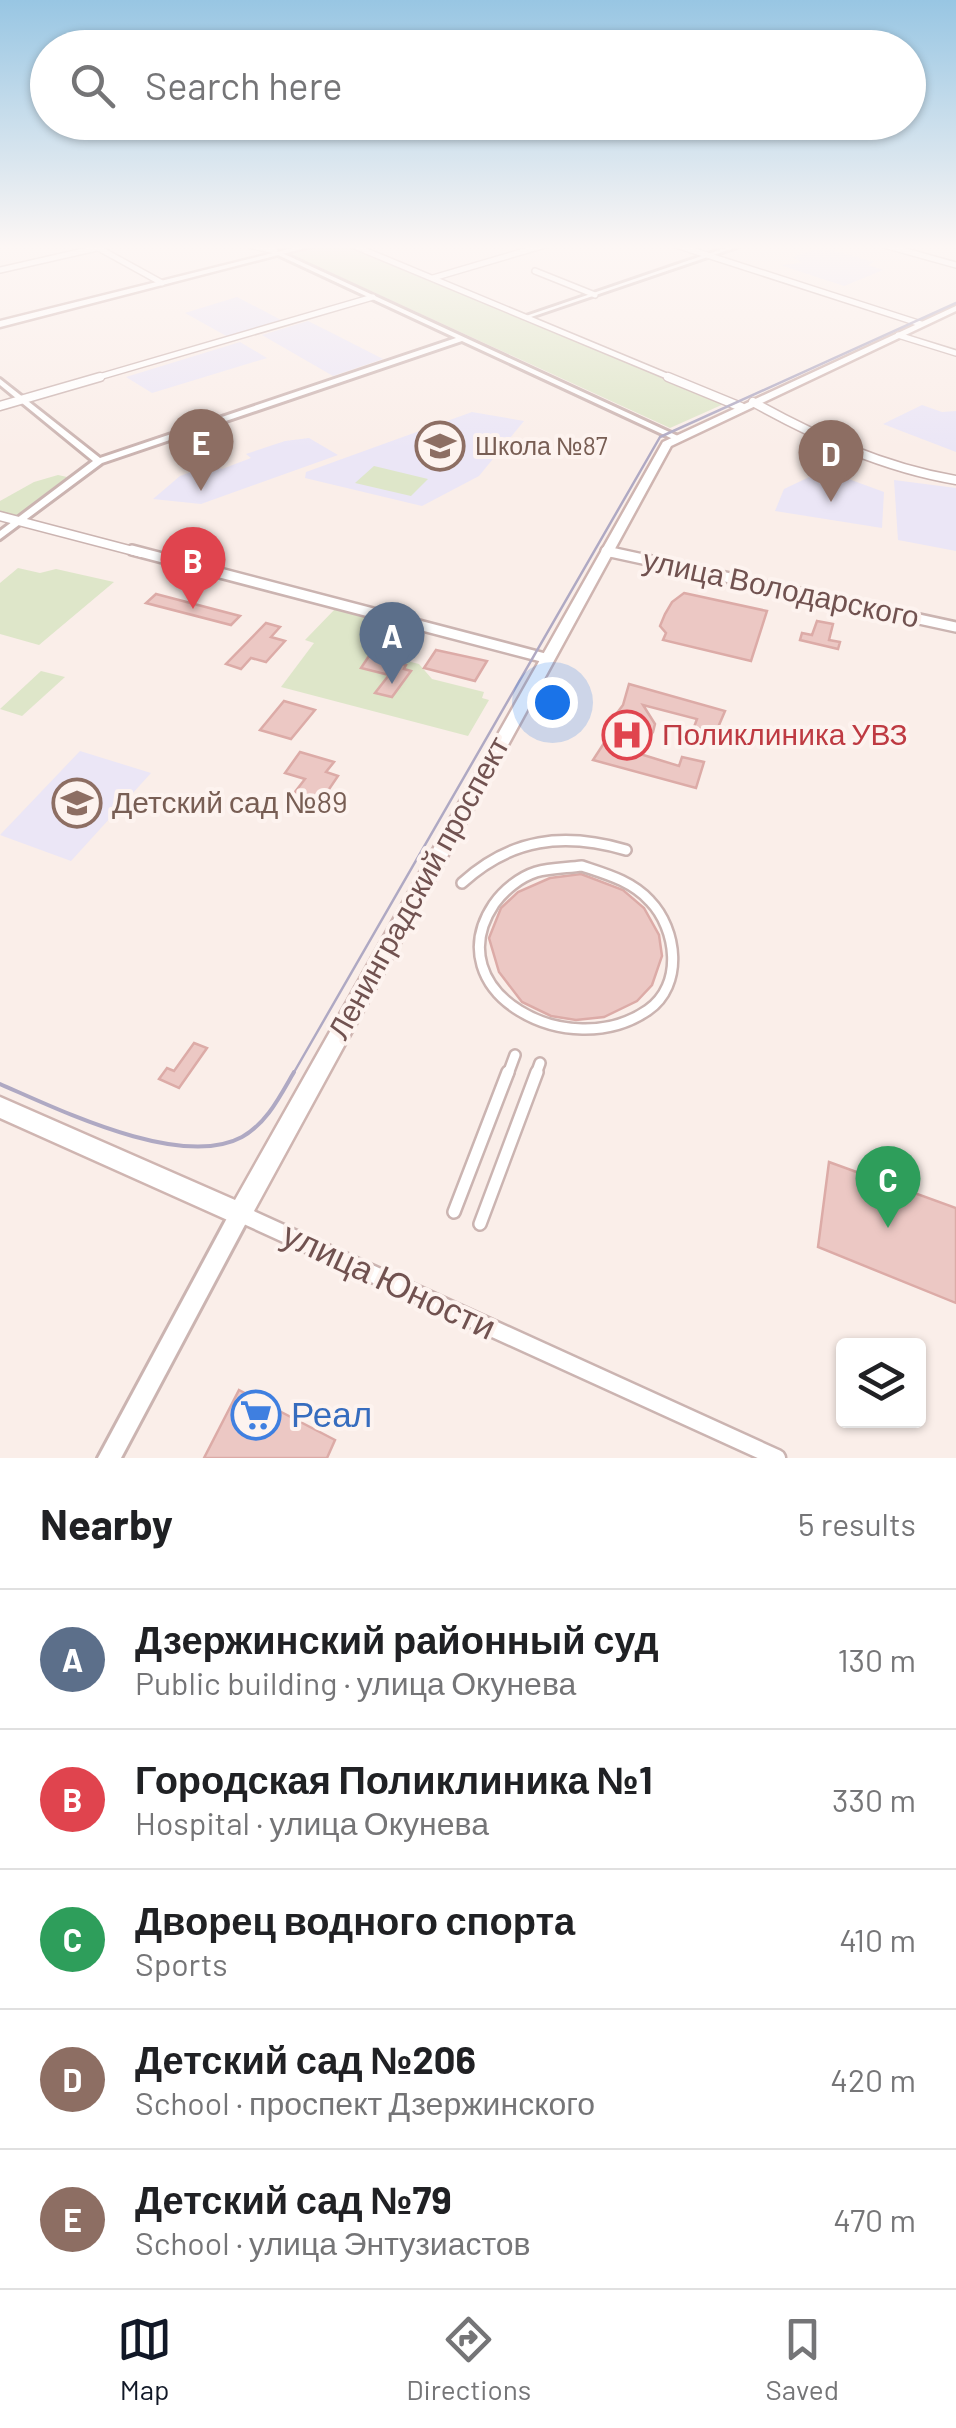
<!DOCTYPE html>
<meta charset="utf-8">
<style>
:root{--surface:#fff;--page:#f6f6f6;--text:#202124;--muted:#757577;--line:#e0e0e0;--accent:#111827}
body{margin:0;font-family:Barlow,sans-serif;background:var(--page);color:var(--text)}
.controls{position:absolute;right:30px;bottom:30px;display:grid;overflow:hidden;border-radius:10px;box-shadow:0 2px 8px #0004}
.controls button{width:90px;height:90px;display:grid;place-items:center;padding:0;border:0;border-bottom:2px solid var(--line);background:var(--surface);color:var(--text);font:50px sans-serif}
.you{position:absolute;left:552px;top:702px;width:35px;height:35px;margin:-25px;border:8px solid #fff;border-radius:50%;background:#1a73e8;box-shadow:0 0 0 15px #1a73e833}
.badge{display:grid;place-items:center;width:65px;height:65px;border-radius:50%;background:var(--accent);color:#fff;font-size:32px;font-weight:700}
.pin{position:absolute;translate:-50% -82px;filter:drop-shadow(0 2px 5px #0008)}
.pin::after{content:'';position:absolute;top:52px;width:35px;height:30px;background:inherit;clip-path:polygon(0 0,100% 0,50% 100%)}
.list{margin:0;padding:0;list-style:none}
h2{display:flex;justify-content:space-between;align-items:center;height:130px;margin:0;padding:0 40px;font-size:42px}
h2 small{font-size:32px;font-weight:400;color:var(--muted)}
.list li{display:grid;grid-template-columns:65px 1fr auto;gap:30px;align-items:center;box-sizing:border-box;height:140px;padding:0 40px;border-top:2px solid var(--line)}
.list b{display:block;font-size:38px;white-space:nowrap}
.list p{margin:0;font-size:32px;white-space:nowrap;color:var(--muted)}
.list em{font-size:32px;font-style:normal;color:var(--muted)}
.icon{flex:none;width:55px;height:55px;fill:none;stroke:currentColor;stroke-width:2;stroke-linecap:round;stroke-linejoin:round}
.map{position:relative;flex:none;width:956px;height:1458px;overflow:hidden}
.search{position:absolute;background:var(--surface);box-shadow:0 2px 8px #0004;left:30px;right:30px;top:30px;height:110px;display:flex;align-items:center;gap:25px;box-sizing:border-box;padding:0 35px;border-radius:55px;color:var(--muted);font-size:38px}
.sheet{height:830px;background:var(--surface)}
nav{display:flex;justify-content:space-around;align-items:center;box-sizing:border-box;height:140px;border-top:2px solid var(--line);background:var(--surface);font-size:28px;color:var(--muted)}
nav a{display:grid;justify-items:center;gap:5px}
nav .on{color:var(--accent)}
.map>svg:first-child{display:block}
.education{fill:#ebe6f6}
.green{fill:#dee6c9}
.building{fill:#ecc8c4;stroke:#dcaba7;stroke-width:2.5}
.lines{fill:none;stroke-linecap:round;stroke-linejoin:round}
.pedestrian-far1-casing{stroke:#cbb4b1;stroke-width:14}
.pedestrian-casing{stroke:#cbb4b1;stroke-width:16}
.minor-far3-casing{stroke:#cbb4b1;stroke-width:8}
.minor-far2-casing{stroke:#cbb4b1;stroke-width:11}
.minor-far1-casing{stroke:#cbb4b1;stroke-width:14}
.minor-casing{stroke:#cbb4b1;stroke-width:21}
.tertiary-casing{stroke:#cbb4b1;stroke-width:6}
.secondary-casing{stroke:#cfb5b1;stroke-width:5}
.pedestrian-far1{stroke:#fff;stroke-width:9}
.pedestrian{stroke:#fff;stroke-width:11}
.minor-far3{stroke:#fff;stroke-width:5}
.minor-far2{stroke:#fff;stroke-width:8}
.minor-far1{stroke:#fff;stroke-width:9}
.minor{stroke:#fff;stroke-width:16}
.tertiary{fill:#fff;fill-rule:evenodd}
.secondary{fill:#fff;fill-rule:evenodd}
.tram-far1{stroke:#afa9c3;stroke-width:2.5}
.tram{stroke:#afa9c3;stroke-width:4}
.labels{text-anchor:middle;stroke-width:8;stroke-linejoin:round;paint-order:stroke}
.far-education-label{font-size:25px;fill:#785e54;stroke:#fdf3ef;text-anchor:start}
.street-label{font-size:30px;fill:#715250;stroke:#fdf3ef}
.health-label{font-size:30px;fill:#be3a42;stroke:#fdf3ef;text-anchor:start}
.education-label{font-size:30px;fill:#785e54;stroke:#fdf3ef;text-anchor:start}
.near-street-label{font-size:35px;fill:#715250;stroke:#fdf3ef}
.near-shop-label{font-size:35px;fill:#366cbe;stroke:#fdf3ef;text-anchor:start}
</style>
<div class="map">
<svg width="956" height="1458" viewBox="0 0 956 1458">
<rect width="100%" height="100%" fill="#faeee9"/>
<!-- education -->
<g class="education">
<path d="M821,247L874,262L868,265L883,270L844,286L780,265L802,263L793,257Z"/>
<path d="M237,297L283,321L228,337L185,313Z"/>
<path d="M308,321L330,332L383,359L333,376L262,335Z"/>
<path d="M240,342L267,358L152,393L126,377Z"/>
<path d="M922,405L942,412L956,411V452L883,424Z"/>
<path d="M472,412L524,421L479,476L422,506L305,478L306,472Z"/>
<path d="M309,438L338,455L201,504L153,499L180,476L210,465L222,469L251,458L246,454L285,441Z"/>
<path d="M824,470L884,492L882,528L775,511L784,489Z"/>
<path d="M894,480L956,488V551L898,540Z"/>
<path d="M80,751L151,773L71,861L0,835Z"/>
</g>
<!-- green -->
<g class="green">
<path d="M323,245H346L726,403L670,428L290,254Z"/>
<path d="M374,466L428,479L411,496L355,483Z"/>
<path d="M58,475L67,477L16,516L0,511V501L34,482Z"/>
<path d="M18,568L40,573L56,569L114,582L39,645L0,634V583Z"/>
<path d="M337,607L416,626L400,650L405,656L403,660L419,664L432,679L484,692L482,698L489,700L468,736L281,687L314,643L305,640Z"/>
<path d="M41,671L65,677L22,716L0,709Z"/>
</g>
<!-- building -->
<g class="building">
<path d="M684,593L767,611L751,661L663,640L666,633L660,626L665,614L672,602Z"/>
<path d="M156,594L240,616L231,625L146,603Z"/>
<path d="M817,621L833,624L829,640L840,642L838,649L800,640L802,633L812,635Z"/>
<path d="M266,623L280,627L271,637L285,641L266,662L251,658L241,669L226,664Z"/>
<path d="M436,650L487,661L475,681L424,668Z"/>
<path d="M369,656L406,665L404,669L411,671L392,697L375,693L389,675L361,668Z"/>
<path d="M629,684L725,711L716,732L694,727L697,719L643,705L655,724L653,732L648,739L624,749L679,766L682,757L704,762L696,788L593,760L608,737L611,721L623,705Z"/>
<path d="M284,701L315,710L291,739L260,730Z"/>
<path d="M300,752L334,762L326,772L338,776L321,801L295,792L305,779L285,773Z"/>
<path d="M581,874L623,890L644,908L659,935L662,956L652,985L637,1001L604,1017L576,1020L551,1016L522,1002L499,972L489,938L501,908L518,892L550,878Z"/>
<path d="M194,1043L207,1048L179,1088L159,1079L167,1068L174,1071Z"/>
<path d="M829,1162L956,1208V1303L818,1247Z"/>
<path d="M239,1390L335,1440L327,1458H204Z"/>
</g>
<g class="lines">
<!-- pedestrian-far1 casing -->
<g class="pedestrian-far1-casing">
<g id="pedestrian-far1">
<path d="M582,866C606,874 632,881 650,901C677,929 684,985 648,1010C569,1065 435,992 494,904C504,890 520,877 536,872C550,868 567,868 582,866Z"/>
<path d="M462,883C511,838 564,832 626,850"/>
<path d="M508,1074L515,1055"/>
<path d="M536,1074L540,1063"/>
</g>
</g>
<!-- pedestrian casing -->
<g class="pedestrian-casing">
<g id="pedestrian">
<path d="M454,1212L508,1072"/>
<path d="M480,1224L537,1072"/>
</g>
</g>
<!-- minor-far3 casing -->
<g class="minor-far3-casing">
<g id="minor-far3">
<path d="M93,245L162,283"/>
<path d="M249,245L275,251L272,245"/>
<path d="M352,245L674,379"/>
<path d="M676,245L921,324"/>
<path d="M884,245L956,265"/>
<path d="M0,270L97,248"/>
<path d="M535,271L595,295"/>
<path d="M433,278L545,245"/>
<path d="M898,335L956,353"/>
<path d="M92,379L373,297"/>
</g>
</g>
<!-- minor-far2 casing -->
<g class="minor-far2-casing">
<g id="minor-far2">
<path d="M668,377L741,407"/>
<path d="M753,402C816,437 884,468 956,480"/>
<path d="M0,406L100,377"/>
<path d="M0,516L141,553"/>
<path d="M606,551L614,553"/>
</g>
</g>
<!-- minor-far1 casing -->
<g class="minor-far1-casing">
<g id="minor-far1">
<path d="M132,550L545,658"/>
<path d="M606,551L956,627"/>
</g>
</g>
<!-- minor casing -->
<g class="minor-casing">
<path id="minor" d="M241,1214L777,1458"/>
</g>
<!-- tertiary casing -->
<g class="tertiary-casing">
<g id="tertiary">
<path d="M734,245H743L528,318L523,317Z"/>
<path d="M278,253H282L680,437L673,439L462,341L102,463L0,539V531L93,461L0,385V379L100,458L456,338L278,255Z"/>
<path d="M240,1204L247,1207L250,1214L247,1221L121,1458H98L233,1207Z"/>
</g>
</g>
<!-- secondary casing -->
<g class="secondary-casing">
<g id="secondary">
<path d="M305,245H317L0,327V321Z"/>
<path d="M956,306V311L671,446L248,1222L240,1225L232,1222L0,1118V1097L235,1200L663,442Z"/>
</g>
</g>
<!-- pedestrian-far1 -->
<use href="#pedestrian-far1" class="pedestrian-far1"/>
<!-- pedestrian -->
<use href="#pedestrian" class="pedestrian"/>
<!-- minor-far3 -->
<use href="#minor-far3" class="minor-far3"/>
<!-- minor-far2 -->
<use href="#minor-far2" class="minor-far2"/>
<!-- minor-far1 -->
<use href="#minor-far1" class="minor-far1"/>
<!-- minor -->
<use href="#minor" class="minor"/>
<!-- tertiary -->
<use href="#tertiary" class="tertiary"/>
<!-- secondary -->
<use href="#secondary" class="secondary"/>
<!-- tram-far1 -->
<path class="tram-far1" d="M293,1074L660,437L956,303"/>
<!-- tram -->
<path class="tram" d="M0,1084C58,1109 181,1170 242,1137C267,1123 280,1096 294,1072"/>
</g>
<!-- sky -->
<linearGradient id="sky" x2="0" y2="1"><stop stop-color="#98c6e3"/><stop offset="0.55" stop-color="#fdf7f5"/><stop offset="1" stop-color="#fdf7f5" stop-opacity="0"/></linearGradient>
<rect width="956" height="449" fill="url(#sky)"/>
<!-- icons -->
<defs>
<g id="school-ring" transform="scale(2.5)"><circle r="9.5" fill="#fdf3ef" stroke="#8d6e63" stroke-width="1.5"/><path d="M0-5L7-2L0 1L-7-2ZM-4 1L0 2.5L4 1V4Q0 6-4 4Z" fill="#8d6e63"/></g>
<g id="hospital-ring" transform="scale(2.5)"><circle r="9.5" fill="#fdf3ef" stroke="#e0444e" stroke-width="1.5"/><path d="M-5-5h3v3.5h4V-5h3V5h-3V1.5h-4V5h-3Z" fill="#e0444e"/></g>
<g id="supermarket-ring" transform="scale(2.5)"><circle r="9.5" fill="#fdf3ef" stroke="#3f7fe0" stroke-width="1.5"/><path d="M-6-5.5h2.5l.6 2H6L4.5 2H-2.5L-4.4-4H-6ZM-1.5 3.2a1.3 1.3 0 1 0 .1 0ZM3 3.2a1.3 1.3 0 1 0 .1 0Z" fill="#3f7fe0"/></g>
</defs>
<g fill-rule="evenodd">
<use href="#school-ring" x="440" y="446"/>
<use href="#hospital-ring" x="627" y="735"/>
<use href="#school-ring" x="77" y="803"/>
<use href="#supermarket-ring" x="256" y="1415"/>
</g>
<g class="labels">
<!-- far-education labels -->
<g class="far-education-label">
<text x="475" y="455">Школа №87</text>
</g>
<!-- street labels -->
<g class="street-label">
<text transform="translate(781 589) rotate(12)" y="10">улица Володарского</text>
<text transform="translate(419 888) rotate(-61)" y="10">Ленинградский проспект</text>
</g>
<!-- health labels -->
<g class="health-label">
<text x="662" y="745">Поликлиника УВЗ</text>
</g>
<!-- education labels -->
<g class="education-label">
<text x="112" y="813">Детский сад №89</text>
</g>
<!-- near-street labels -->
<g class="near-street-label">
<text transform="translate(389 1281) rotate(25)" y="12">улица Юности</text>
</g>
<!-- near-shop labels -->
<g class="near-shop-label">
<text x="291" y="1427">Реал</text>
</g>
</g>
</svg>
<div class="controls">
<button><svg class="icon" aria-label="layers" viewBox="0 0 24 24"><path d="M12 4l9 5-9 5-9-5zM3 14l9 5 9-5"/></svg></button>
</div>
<div class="you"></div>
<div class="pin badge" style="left:392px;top:684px;background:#5c6f8a">A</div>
<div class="pin badge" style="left:193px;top:609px;background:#e0444e">B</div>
<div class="pin badge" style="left:888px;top:1228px;background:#2e9e5b">C</div>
<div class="pin badge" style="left:831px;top:502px;background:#8d6e63">D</div>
<div class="pin badge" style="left:201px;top:491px;background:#8d6e63">E</div>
<div class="search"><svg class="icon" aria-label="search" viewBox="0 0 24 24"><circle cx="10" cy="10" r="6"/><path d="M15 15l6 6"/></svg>Search here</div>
</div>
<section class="sheet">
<h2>Nearby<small>5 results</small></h2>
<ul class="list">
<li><span class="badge" style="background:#5c6f8a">A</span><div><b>Дзержинский районный суд</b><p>Public building · улица Окунева</p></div><em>130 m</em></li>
<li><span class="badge" style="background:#e0444e">B</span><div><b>Городская Поликлиника №1</b><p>Hospital · улица Окунева</p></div><em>330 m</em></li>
<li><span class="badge" style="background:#2e9e5b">C</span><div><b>Дворец водного спорта</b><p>Sports</p></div><em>410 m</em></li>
<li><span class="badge" style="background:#8d6e63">D</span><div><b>Детский сад №206</b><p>School · проспект Дзержинского</p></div><em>420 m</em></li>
<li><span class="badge" style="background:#8d6e63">E</span><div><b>Детский сад №79</b><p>School · улица Энтузиастов</p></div><em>470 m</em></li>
</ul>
</section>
<nav>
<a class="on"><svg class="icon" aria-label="map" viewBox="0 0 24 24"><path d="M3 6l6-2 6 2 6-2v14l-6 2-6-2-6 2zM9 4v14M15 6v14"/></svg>Map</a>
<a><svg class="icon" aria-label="directions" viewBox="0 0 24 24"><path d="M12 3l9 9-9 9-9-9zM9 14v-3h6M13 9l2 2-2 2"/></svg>Directions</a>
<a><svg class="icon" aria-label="saved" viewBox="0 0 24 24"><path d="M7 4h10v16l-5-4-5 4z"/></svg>Saved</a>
</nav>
